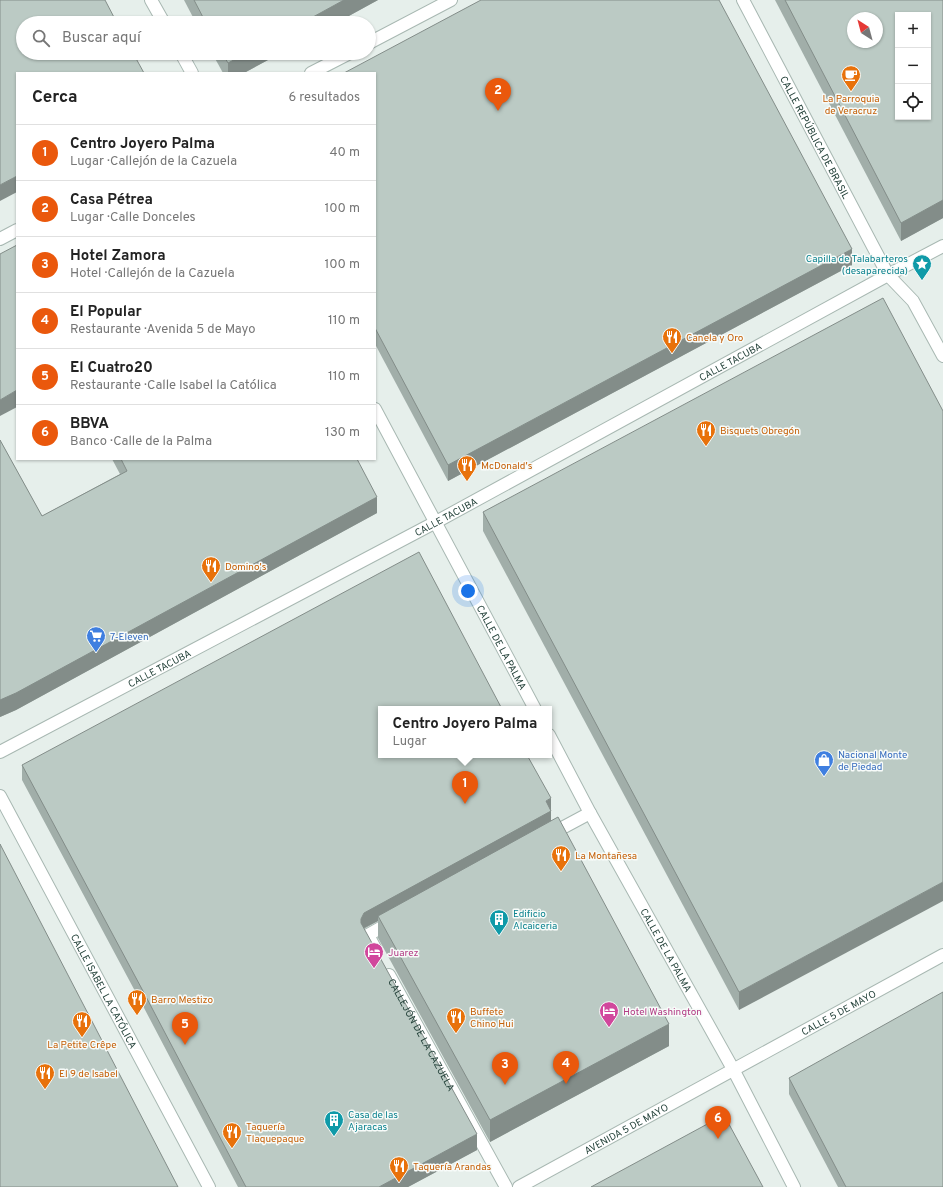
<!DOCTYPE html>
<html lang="es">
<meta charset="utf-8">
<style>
:root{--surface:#fff;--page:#f6f6f6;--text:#222;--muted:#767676;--line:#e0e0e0;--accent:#ea580c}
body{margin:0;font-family:Overpass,sans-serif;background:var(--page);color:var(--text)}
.controls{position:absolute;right:12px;top:12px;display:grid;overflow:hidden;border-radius:0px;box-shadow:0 1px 3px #0004}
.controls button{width:36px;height:36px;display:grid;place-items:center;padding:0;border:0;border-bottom:1px solid var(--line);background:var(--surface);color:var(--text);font:20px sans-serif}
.compass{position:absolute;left:847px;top:12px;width:36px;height:36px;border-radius:50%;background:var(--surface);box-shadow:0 1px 3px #0004;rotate:324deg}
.you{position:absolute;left:468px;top:591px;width:14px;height:14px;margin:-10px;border:3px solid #fff;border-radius:50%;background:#1a73e8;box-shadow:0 0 0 6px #1a73e833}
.badge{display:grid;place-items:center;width:26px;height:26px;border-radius:50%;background:var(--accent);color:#fff;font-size:13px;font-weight:700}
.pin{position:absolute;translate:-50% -33px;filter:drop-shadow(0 1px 2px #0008)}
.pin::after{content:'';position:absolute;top:21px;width:14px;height:12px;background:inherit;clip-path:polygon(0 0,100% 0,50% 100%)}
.popup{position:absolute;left:378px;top:706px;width:174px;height:52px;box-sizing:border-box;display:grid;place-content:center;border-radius:0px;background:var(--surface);filter:drop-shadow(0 1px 3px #0005);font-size:13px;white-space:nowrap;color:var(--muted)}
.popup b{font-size:15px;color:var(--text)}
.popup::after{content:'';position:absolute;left:50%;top:100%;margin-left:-8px;border:8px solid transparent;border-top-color:var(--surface)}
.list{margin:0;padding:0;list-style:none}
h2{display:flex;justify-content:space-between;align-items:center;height:52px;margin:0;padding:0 16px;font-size:17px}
h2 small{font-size:13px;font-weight:400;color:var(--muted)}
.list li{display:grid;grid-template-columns:26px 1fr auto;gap:12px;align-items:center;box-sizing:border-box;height:56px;padding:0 16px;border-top:1px solid var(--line)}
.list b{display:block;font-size:15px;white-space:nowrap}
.list p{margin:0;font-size:13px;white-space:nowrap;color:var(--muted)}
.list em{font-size:13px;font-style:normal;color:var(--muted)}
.icon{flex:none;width:22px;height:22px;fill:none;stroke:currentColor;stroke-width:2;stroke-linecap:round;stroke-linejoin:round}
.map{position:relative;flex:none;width:943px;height:1187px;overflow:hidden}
.search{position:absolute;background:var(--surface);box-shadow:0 1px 3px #0004;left:16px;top:16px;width:360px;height:44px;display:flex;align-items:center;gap:10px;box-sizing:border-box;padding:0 14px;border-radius:22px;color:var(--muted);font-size:15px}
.panel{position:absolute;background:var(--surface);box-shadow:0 1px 3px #0004;left:16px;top:72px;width:360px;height:388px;border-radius:0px}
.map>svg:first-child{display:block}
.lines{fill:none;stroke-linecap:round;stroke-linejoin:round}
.pedestrian-casing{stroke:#a8b8b2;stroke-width:14}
.minor-casing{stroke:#a8b8b2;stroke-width:14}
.tertiary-casing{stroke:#a8b8b2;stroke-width:14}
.pedestrian{stroke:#fff;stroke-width:12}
.minor{stroke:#fff;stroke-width:12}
.tertiary{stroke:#fff;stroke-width:12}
.wall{fill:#a1aea9}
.shaded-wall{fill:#838d89}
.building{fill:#bbcac4;stroke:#838d89;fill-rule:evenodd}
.labels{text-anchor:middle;stroke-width:3;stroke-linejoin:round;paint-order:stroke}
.food-label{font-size:10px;fill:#c56008;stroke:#f7fbf9;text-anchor:start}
.street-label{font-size:10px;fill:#24423a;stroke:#f7fbf9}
.culture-label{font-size:10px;fill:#0d838f;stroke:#f7fbf9;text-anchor:start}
.shop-label{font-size:10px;fill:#366cbe;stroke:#f7fbf9;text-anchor:start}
.hotel-label{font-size:10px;fill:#b23c85;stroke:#f7fbf9;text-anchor:start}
</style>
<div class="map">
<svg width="943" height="1187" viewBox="0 0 943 1187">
<rect width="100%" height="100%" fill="#e6efeb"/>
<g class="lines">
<!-- pedestrian casing -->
<g class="pedestrian-casing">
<g id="pedestrian">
<path d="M549,835L590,813"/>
<path d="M375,948L368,935L391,922"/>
<path id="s1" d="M389,975L506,1187"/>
</g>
</g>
<!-- minor casing -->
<g class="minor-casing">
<g id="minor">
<path d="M151,0L164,23"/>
<path d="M369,43L451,0"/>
<path d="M181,53L192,73"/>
<path d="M311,73L350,53"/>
<path d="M0,239L17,230"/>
<path d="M888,275L943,246"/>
<path id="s2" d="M375,409L535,709"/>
<path id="s3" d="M549,735L590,813L733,1069L794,1187"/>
</g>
</g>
<!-- tertiary casing -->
<g class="tertiary-casing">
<g id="tertiary">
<path id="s4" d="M743,0L888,275L913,301L943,356"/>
<path id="s5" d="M0,752L436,522L888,275"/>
<path id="s6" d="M0,796L209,1187"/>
<path id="s7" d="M519,1187L943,955"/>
</g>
</g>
<!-- pedestrian -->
<use href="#pedestrian" class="pedestrian"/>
<!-- minor -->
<use href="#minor" class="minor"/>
<!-- tertiary -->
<use href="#tertiary" class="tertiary"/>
</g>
<!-- wall -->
<g class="wall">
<path d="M184,0H378L336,23H196Z"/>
<path d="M775,0H943V218L901,241Z"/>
<path d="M212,53H281L244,73H223Z"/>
<path d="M375,73L852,265L448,481L375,344Z"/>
<path d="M943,411L739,1010L483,531V512Z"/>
<path d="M0,440L42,516L120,474L112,459H357L377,513L16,710L0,717Z"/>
<path d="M22,765L551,810V821L669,1046L490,1142L378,938V921L364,929L477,1150L408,1187H238L143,1006L22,780Z"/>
<path d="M789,1078L943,1187H838L789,1094Z"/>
</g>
<!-- shaded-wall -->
<g class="shaded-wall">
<path d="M344,0H378L336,23H302Z"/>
<path d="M247,53H281L244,73H228V63Z"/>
<path d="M17,176V192L0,201V185Z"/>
<path d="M943,200V218L901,241V223Z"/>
<path d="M852,249V265L448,481V465Z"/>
<path d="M17,390V407L0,416V400Z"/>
<path d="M377,497V513L16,710L0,717V700Z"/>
<path d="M551,798V826L378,916V921L364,928L361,934V919L364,913Z"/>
<path d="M943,882V901L739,1010V992Z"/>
<path d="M669,1024V1046L490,1142V1120Z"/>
<path d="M477,1134V1150L408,1187H379Z"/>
</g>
<!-- building -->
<g class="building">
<path d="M0,0H105L117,23H23V53H133L144,73H17V176L0,185Z"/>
<path d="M194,0H344L302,23H206Z"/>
<path d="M481,0H719L852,249L448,465L375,328V73H344Z"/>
<path d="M785,0H943V200L901,223ZM898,15H928V117H898ZM853,18H877V42H853Z"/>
<path d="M222,53H247L228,63Z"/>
<path d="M17,245V390L0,400V254Z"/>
<path d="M883,298L943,411V882L739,992L483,512Z"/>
<path d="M0,440L42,516L127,471L121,459H357L377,497L16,693L0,700Z"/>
<path d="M419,552L502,709H381V755H527L551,798L546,801L551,811L364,913L361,919V923L477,1134L379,1187H246L143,991L22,765Z"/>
<path d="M558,817L669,1024L490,1120L378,916Z"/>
<path d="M0,844L178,1187H0Z"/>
<path d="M943,992V1187H846L789,1078Z"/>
<path d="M724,1115L763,1187H591Z"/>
</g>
<!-- icons -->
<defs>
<g id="cafe-pin" transform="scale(1)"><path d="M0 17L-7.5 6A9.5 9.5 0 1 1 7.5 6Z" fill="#e8710a" stroke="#f7fbf9"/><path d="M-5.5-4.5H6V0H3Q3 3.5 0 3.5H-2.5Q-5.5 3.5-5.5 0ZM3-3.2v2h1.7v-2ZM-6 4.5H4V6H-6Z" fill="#fff"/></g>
<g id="sight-pin" transform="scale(1)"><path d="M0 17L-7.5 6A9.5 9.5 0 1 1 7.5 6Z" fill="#0f9aa8" stroke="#f7fbf9"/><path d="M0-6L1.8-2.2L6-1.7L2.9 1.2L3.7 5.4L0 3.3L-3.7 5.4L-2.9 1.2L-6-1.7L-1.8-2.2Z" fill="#fff"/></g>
<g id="restaurant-pin" transform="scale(1)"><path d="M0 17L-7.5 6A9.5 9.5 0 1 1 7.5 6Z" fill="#e8710a" stroke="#f7fbf9"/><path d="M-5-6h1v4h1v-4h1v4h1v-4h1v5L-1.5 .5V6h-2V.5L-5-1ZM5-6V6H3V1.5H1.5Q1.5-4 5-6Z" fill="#fff"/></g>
<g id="supermarket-pin" transform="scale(1)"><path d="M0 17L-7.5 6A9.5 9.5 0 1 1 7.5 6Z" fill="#3f7fe0" stroke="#f7fbf9"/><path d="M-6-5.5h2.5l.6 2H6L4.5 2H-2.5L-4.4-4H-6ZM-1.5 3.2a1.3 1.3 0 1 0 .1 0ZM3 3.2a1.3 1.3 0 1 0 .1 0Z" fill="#fff"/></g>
<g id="shop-pin" transform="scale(1)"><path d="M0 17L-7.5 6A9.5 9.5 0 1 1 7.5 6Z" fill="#3f7fe0" stroke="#f7fbf9"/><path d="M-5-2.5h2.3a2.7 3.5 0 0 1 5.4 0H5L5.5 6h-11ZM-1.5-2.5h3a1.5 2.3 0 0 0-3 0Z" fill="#fff"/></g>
<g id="building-pin" transform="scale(1)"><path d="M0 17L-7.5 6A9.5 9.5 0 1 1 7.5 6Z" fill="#0f9aa8" stroke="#f7fbf9"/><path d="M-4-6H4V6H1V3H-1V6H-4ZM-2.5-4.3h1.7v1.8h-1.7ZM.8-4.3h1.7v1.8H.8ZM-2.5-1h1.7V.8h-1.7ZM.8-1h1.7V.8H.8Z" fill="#fff"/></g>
<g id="hotel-pin" transform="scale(1)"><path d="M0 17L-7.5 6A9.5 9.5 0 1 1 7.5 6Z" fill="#d1479c" stroke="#f7fbf9"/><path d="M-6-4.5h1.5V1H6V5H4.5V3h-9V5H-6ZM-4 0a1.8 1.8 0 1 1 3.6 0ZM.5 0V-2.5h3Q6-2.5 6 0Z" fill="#fff"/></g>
</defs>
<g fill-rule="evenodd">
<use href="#cafe-pin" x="851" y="75"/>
<use href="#sight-pin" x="922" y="264"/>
<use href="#restaurant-pin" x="672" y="337"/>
<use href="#restaurant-pin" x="706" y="430"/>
<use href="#restaurant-pin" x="467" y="465"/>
<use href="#restaurant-pin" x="211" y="566"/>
<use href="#supermarket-pin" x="96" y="636"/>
<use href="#shop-pin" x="824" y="760"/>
<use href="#restaurant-pin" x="561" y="855"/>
<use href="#building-pin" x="499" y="919"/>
<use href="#hotel-pin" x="374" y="952"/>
<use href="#restaurant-pin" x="137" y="999"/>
<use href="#hotel-pin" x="609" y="1011"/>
<use href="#restaurant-pin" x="456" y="1017"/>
<use href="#restaurant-pin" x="82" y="1021"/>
<use href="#restaurant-pin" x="45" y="1073"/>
<use href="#building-pin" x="334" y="1120"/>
<use href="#restaurant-pin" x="232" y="1132"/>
<use href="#restaurant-pin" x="399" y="1166"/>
</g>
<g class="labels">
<!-- food labels -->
<g class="food-label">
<text x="851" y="102" text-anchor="middle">La Parroquia<tspan x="851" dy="12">de Veracruz</tspan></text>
<text x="686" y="341">Canela y Oro</text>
<text x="720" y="434">Bisquets Obregón</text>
<text x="481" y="469">McDonald's</text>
<text x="225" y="570">Domino's</text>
<text x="575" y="859">La Montañesa</text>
<text x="151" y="1003">Barro Mestizo</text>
<text x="470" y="1015">Buffete<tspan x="470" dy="12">Chino Hui</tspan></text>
<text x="82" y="1048" text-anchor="middle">La Petite Crêpe</text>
<text x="59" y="1077">El 9 de Isabel</text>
<text x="246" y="1130">Taquería<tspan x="246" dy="12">Tlaquepaque</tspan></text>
<text x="413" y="1170">Taquería Arandas</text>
</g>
<!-- street labels -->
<g class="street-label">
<text dy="4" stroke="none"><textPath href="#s4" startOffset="155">CALLE REPÚBLICA DE BRASIL</textPath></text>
<text dy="4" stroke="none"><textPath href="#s5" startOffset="828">CALLE TACUBA</textPath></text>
<text dy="4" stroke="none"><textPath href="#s5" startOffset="504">CALLE TACUBA</textPath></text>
<text dy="4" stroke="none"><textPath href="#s2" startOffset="270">CALLE DE LA PALMA</textPath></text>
<text dy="4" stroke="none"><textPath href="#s5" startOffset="180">CALLE TACUBA</textPath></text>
<text dy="4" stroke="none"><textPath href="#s3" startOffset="245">CALLE DE LA PALMA</textPath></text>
<text dy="4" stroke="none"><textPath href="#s6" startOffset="221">CALLE ISABEL LA CATÓLICA</textPath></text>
<text dy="4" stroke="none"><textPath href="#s7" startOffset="364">CALLE 5 DE MAYO</textPath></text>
<text dy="4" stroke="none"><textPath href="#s1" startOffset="68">CALLEJÓN DE LA CAZUELA</textPath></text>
<text dy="4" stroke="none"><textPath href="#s7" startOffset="122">AVENIDA 5 DE MAYO</textPath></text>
</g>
<!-- culture labels -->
<g class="culture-label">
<text x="908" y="262" text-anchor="end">Capilla de Talabarteros<tspan x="908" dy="12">(desaparecida)</tspan></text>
<text x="513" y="917">Edificio<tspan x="513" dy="12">Alcaiceria</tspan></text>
<text x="348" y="1118">Casa de las<tspan x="348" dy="12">Ajaracas</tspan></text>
</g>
<!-- shop labels -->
<g class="shop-label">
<text x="110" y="640">7-Eleven</text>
<text x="838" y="758">Nacional Monte<tspan x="838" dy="12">de Piedad</tspan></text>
</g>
<!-- hotel labels -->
<g class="hotel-label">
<text x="388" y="956">Juarez</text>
<text x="623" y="1015">Hotel Washington</text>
</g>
</g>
</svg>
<div class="controls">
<button>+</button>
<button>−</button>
<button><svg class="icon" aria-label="locate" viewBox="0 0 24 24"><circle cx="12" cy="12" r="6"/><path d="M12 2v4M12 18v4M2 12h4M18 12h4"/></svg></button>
</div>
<svg class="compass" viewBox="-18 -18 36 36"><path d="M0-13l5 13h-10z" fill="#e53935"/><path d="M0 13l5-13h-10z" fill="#767676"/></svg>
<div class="you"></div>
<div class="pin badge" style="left:465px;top:804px">1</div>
<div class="popup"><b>Centro Joyero Palma</b>Lugar</div>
<div class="pin badge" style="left:498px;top:111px">2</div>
<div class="pin badge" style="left:505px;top:1085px">3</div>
<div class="pin badge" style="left:566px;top:1084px">4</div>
<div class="pin badge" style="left:185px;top:1045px">5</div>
<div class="pin badge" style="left:718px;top:1139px">6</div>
<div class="search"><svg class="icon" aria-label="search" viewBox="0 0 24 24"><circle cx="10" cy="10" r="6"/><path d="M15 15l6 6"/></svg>Buscar aquí</div>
<section class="panel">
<h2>Cerca<small>6 resultados</small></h2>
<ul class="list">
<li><span class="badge">1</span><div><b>Centro Joyero Palma</b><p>Lugar · Callejón de la Cazuela</p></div><em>40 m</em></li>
<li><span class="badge">2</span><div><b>Casa Pétrea</b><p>Lugar · Calle Donceles</p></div><em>100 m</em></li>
<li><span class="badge">3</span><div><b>Hotel Zamora</b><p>Hotel · Callejón de la Cazuela</p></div><em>100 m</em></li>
<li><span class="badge">4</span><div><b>El Popular</b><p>Restaurante · Avenida 5 de Mayo</p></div><em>110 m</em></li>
<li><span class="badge">5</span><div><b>El Cuatro20</b><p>Restaurante · Calle Isabel la Católica</p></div><em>110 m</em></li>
<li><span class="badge">6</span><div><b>BBVA</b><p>Banco · Calle de la Palma</p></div><em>130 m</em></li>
</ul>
</section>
</div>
